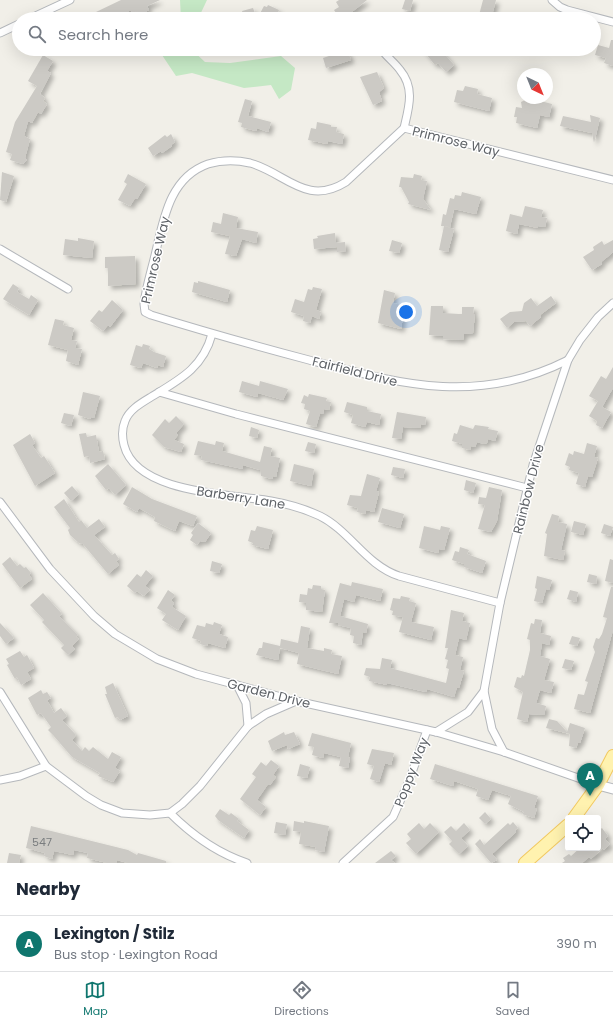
<!DOCTYPE html>
<meta charset="utf-8">
<style>
:root{--surface:#fff;--page:#f6f6f7;--text:#1f2937;--muted:#747a83;--line:#e0e1e3;--accent:#0f766e}
body{margin:0;font-family:Poppins,sans-serif;background:var(--page);color:var(--text)}
.controls{position:absolute;right:12px;bottom:12px;display:grid;overflow:hidden;border-radius:4px;box-shadow:0 4px 16px #0002}
.controls button{width:36px;height:36px;display:grid;place-items:center;padding:0;border:0;border-bottom:1px solid var(--line);background:var(--surface);color:var(--text);font:20px sans-serif}
.compass{position:absolute;left:517px;top:68px;width:36px;height:36px;border-radius:50%;background:var(--surface);box-shadow:0 4px 16px #0002;rotate:137deg}
.you{position:absolute;left:406px;top:312px;width:14px;height:14px;margin:-10px;border:3px solid #fff;border-radius:50%;background:#1a73e8;box-shadow:0 0 0 6px #1a73e833}
.badge{display:grid;place-items:center;width:26px;height:26px;border-radius:50%;background:var(--accent);color:#fff;font-size:13px;font-weight:700}
.pin{position:absolute;translate:-50% -33px;filter:drop-shadow(0 1px 2px #0008)}
.pin::after{content:'';position:absolute;top:21px;width:14px;height:12px;background:inherit;clip-path:polygon(0 0,100% 0,50% 100%)}
.list{margin:0;padding:0;list-style:none}
h2{display:flex;justify-content:space-between;align-items:center;height:52px;margin:0;padding:0 16px;font-size:17px}
h2 small{font-size:13px;font-weight:400;color:var(--muted)}
.list li{display:grid;grid-template-columns:26px 1fr auto;gap:12px;align-items:center;box-sizing:border-box;height:56px;padding:0 16px;border-top:1px solid var(--line)}
.list b{display:block;font-size:15px;white-space:nowrap}
.list p{margin:0;font-size:13px;white-space:nowrap;color:var(--muted)}
.list em{font-size:13px;font-style:normal;color:var(--muted)}
.icon{flex:none;width:22px;height:22px;fill:none;stroke:currentColor;stroke-width:2;stroke-linecap:round;stroke-linejoin:round}
.map{position:relative;flex:none;width:613px;height:863px;overflow:hidden}
.search{position:absolute;background:var(--surface);box-shadow:0 4px 16px #0002;left:12px;right:12px;top:12px;height:44px;display:flex;align-items:center;gap:10px;box-sizing:border-box;padding:0 14px;border-radius:22px;color:var(--muted);font-size:15px}
.sheet{height:108px;background:var(--surface)}
nav{display:flex;justify-content:space-around;align-items:center;box-sizing:border-box;height:56px;border-top:1px solid var(--line);background:var(--surface);font-size:11px;color:var(--muted)}
nav a{display:grid;justify-items:center;gap:2px}
nav .on{color:var(--accent)}
.map>svg:first-child{display:block}
.green{fill:#c5e8c5}
.building{fill:#cccac5;filter:url(#shadow)}
.lines{fill:none;stroke-linecap:round;stroke-linejoin:round}
.minor-casing{stroke:#b5b8bc;stroke-width:9}
.tertiary-casing{stroke:#b5b8bc;stroke-width:11}
.primary-casing{stroke:#f2c960;stroke-width:14}
.minor{stroke:#fff;stroke-width:7}
.tertiary{stroke:#fff;stroke-width:9}
.primary{stroke:#fff2af;stroke-width:12}
.labels{text-anchor:middle;stroke-width:3;stroke-linejoin:round;paint-order:stroke}
.number-label{font-size:11px;fill:#7a7d7f}
.street-label{font-size:13px;fill:#5f6368;stroke:#fff}
</style>
<div class="map">
<svg width="613" height="863" viewBox="0 0 613 863">
<defs>
<filter id="shadow"><feDropShadow dx="3.5" dy="3.5" stdDeviation="2" flood-color="#0004"/></filter>
</defs>
<rect width="100%" height="100%" fill="#f1efe8"/>
<!-- green -->
<g class="green">
<path d="M180,0H207L198,19H181Z"/>
<path d="M158,49H191L205,62L230,63L281,56L295,68L291,90L279,99L271,85L244,88L192,73L176,76Z"/>
</g>
<!-- building -->
<g class="building">
<path d="M121,0H160L147,6L149,10L139,15L137,11L132,13L131,10L113,19H100L96,12Z"/>
<path d="M339,0H367L343,19H340L334,10L339,7L336,2Z"/>
<path d="M405,0H413L410,11L402,9Z"/>
<path d="M483,0H496L491,19H478Z"/>
<path d="M268,5L279,10L275,19H257L264,6L267,7Z"/>
<path d="M253,8L257,19H245L242,11Z"/>
<path d="M611,40H613V66L604,63L606,58L595,55L598,45L609,48Z"/>
<path d="M327,49H344L345,53L348,52L351,60L326,68L323,58L329,56Z"/>
<path d="M422,49H440L454,65L446,72L438,63L435,65Z"/>
<path d="M43,55L53,61L47,71L51,73L40,94L45,98L43,101L47,104L41,114L38,112L32,123L28,121L24,136L30,139L25,158L27,160L23,164L10,160L12,154L6,152L15,122L37,86L28,81Z"/>
<path d="M377,72L384,88L379,92L382,101L373,105L360,77Z"/>
<path d="M465,86L478,89L477,94L492,98L489,111L454,102L457,90L463,91Z"/>
<path d="M529,98L552,104L549,117L540,115L537,128L516,123L517,117H514L516,107L522,108L521,102Z"/>
<path d="M245,99L252,101L248,116L271,122L268,132L257,128L256,131L241,127L242,123L238,122Z"/>
<path d="M590,115L600,118L594,143L592,133L560,126L563,116L591,122Z"/>
<path d="M317,122L331,125V127H337L336,132L344,134L342,144L328,141L327,144L308,140L311,128L316,129Z"/>
<path d="M171,134L175,142L171,145L172,146L162,153L161,151L153,156L148,148L165,135L167,137Z"/>
<path d="M2,172L14,176L6,202L0,200Z"/>
<path d="M128,174L146,184L137,199L135,198L130,206L118,200L127,184L124,182Z"/>
<path d="M414,174L422,176L421,180L427,181L423,199L431,210L408,204L409,202L401,187H399L401,177L413,178Z"/>
<path d="M462,192L481,197L476,214L454,209L450,227L444,226L454,229L448,252L439,250L444,226H441L443,214L446,215L450,198L454,199L455,195L461,196Z"/>
<path d="M525,206L543,210L541,217L547,218L545,227L538,226V228L519,224L517,234L506,231L510,214L522,217Z"/>
<path d="M223,213L238,217L236,228L258,232L256,243L242,239L236,256L225,254L230,236L211,232L213,222L221,224Z"/>
<path d="M335,233L336,243L345,242L346,251L337,252V247L314,249L313,239L318,238L317,236Z"/>
<path d="M78,238L94,241L92,258L63,255L65,239L78,241Z"/>
<path d="M392,240L402,243L399,253L389,251Z"/>
<path d="M613,240V252L611,254L601,262L602,264L592,270L583,257L594,250L593,247L602,241L604,245Z"/>
<path d="M135,256L136,284L108,286V268H105V257Z"/>
<path d="M198,281L230,290L227,302L192,292L194,282L198,283Z"/>
<path d="M13,284L19,288L17,292L29,299L31,295L38,300L29,315L3,299Z"/>
<path d="M313,287L322,289L316,310L321,312L319,319L312,316L310,323L303,321L304,316L291,312L295,299L304,302L308,289L312,290Z"/>
<path d="M384,290L395,293L393,303L405,306L401,329L378,323Z"/>
<path d="M551,296L556,303L540,315L541,317L530,326L526,321L514,322L507,328L500,319L510,312L522,311L524,303L531,298L537,306Z"/>
<path d="M112,300L123,310L110,327L108,325L103,331L90,321L99,310L102,312Z"/>
<path d="M431,306H443V313L459,314H462V307H474L473,314H475L473,333L464,334L463,340L443,339V336L429,335Z"/>
<path d="M55,319L64,321L63,325L74,328L71,340L77,341L75,348L82,349L78,365L66,361L68,350L48,345Z"/>
<path d="M143,344L150,346L149,349L154,352L166,356L163,367L158,365L157,368L143,363L141,368L130,365L136,345L142,347Z"/>
<path d="M613,367V388L602,407L611,412L602,428L596,425L597,421L589,416L598,401L589,396L601,376L606,379Z"/>
<path d="M242,381L259,386L260,381L288,389L283,400L258,393L257,397L239,392Z"/>
<path d="M83,392L100,396L94,418L91,417L90,419L78,415Z"/>
<path d="M309,394L327,398L326,401L331,402L329,410L324,409L323,414L320,413L316,427L306,424L310,411L304,409L305,404L301,403L304,395L308,397Z"/>
<path d="M347,402L367,407V411L381,414L379,425L367,422L365,427L351,423L353,415L344,412Z"/>
<path d="M397,412L426,417L425,425L421,424L420,428L403,427L401,439L392,438Z"/>
<path d="M64,413L74,415L71,426L61,423Z"/>
<path d="M176,416L184,424L176,433L178,435L174,440L184,444L181,452L164,447L152,435L165,419L169,423Z"/>
<path d="M460,425L473,429L475,425L489,427L488,429L498,431L495,441L488,439L487,443L484,444L477,442L475,447L471,446L470,450L462,448V444L452,441L454,433L457,434Z"/>
<path d="M251,427L259,430L257,438L249,436Z"/>
<path d="M86,433L87,437L96,435L99,452L103,451L105,459L90,463L89,456L84,457L79,434Z"/>
<path d="M30,434L35,443L32,445L41,458L44,456L55,473L35,486L13,445Z"/>
<path d="M198,441L215,445L216,441L224,443L222,451L260,462L264,446L272,448L270,456L280,458L276,477L273,476L272,479L261,476L260,470L243,465V469L201,460L202,456L194,455Z"/>
<path d="M308,442L316,444L314,453L305,451Z"/>
<path d="M587,443L597,446L594,457L598,458L592,477L588,476L585,487L576,484L579,473L569,470L570,467L565,465L569,453L573,455L574,451L584,454Z"/>
<path d="M108,464L126,485L115,495L109,488L106,490L95,476Z"/>
<path d="M294,464L314,469L311,486L290,481Z"/>
<path d="M393,467L405,469L403,478L391,475Z"/>
<path d="M367,474L380,478L376,491L379,492L374,512L366,510L365,514L357,512L358,508L347,505L350,495L361,496Z"/>
<path d="M466,480L476,483L473,493L464,490Z"/>
<path d="M72,486L79,494L71,501L64,493Z"/>
<path d="M132,487L152,499L197,516L193,526L179,521L175,531L154,521L155,517L139,508L137,512L123,504Z"/>
<path d="M489,487L502,490L497,521L491,532L478,529L485,505L478,504L479,497L486,498Z"/>
<path d="M64,499L79,522L81,520L87,528L99,519L105,527L94,535L112,555L115,553L119,559L116,561L119,565L108,574L83,544L79,543L70,535L68,530L70,528L54,507Z"/>
<path d="M382,508L404,514L400,528L378,522Z"/>
<path d="M552,514L559,516L558,522L567,524L561,550L565,551L563,560L544,556L547,534L545,533Z"/>
<path d="M574,521L586,524L583,535L571,532Z"/>
<path d="M198,523L211,533L205,542L200,541L197,545L190,540L193,535L191,533Z"/>
<path d="M604,524L613,527L610,536L601,533Z"/>
<path d="M257,526L273,530L268,549L252,545L253,543L248,541L251,530L255,531Z"/>
<path d="M424,526L440,530L441,526L450,528L444,550L439,549L438,553L419,548Z"/>
<path d="M460,547L469,550L467,554L486,561L482,573L464,567V564L452,560L455,551L459,552Z"/>
<path d="M10,557L17,566L20,564L24,568L26,567L31,573L29,575L32,579L20,588L2,564Z"/>
<path d="M610,559L613,560V583L605,581Z"/>
<path d="M212,561L222,564L219,573L210,571Z"/>
<path d="M146,570L153,576L145,586L150,590L144,596L137,591L135,593L127,586L137,574L141,577Z"/>
<path d="M589,574L597,576L596,584L587,582Z"/>
<path d="M537,576L552,580L549,590L546,589L542,603L534,601L537,589L535,588Z"/>
<path d="M352,582L383,589L380,601L356,595L354,602L344,599L340,616L368,624L366,633L363,632L361,645L353,643L354,636L350,635L351,628L338,625V623H329L340,583L351,586Z"/>
<path d="M313,585L321,586V589L325,590L322,612L306,610V603L299,602L300,594L307,595L308,588L312,589Z"/>
<path d="M611,587H613V630L590,713L574,709L578,694L584,695L588,682L585,681L595,652L593,647L596,638L599,639L602,634L607,618L603,617Z"/>
<path d="M168,590L175,595L171,600L174,603L172,607L186,616L178,630L162,620L166,614L157,608Z"/>
<path d="M570,590L578,592L576,602L567,599Z"/>
<path d="M43,593L62,614L59,616L78,635L76,637L79,639L72,646L75,649L68,655L61,648L64,645L42,622L44,620L30,605Z"/>
<path d="M401,596L410,598L409,601L416,603L411,622L434,627L431,640L399,632L403,617L392,615L393,611L390,610L393,598L400,599Z"/>
<path d="M451,610L464,613L462,621L470,623L466,640L459,638L455,655L463,657L460,670L464,671L459,688L457,687L454,697L427,689L426,692L387,683V685L369,681L370,677L364,675L366,668L380,669L382,658L392,660L390,668L446,683L449,669L446,668L448,660L445,659L448,648H445Z"/>
<path d="M535,619L542,620L540,633L551,636L549,645L542,643L540,656L550,659L544,680L554,682L551,693L540,690L536,703L546,706L544,715L529,714L527,722L517,719L523,692L514,687L517,677L521,678L522,675L524,676L530,650V640L527,639L531,623L534,624Z"/>
<path d="M214,622L222,625L219,634L228,637L225,648L208,643L207,646L200,644L201,641L192,638L197,625L205,627L206,623L213,625Z"/>
<path d="M0,623L14,638L6,644L0,636Z"/>
<path d="M301,626L310,628L307,648L324,651V648L332,650L331,654L342,656L338,674L297,664L299,653L280,648L278,660L256,655L259,648H262L263,642L280,646L281,639L298,643Z"/>
<path d="M572,636L580,638L577,646L569,644Z"/>
<path d="M20,651L24,657L27,655L34,668L27,672L31,679L21,685L17,677L15,679L7,665L9,664L6,659Z"/>
<path d="M565,659L574,661L571,670L562,668Z"/>
<path d="M113,683L128,716L120,720L118,717L115,718L105,694H107L105,687Z"/>
<path d="M41,690L43,694L47,692L51,698L47,700L54,713L61,708L67,716L62,720L76,735L72,740L82,751L85,747L89,751L93,747L108,759L112,752L121,757L115,768L120,771L113,782L98,776L100,773L72,757L53,735L48,730L51,727L41,713L37,715L28,698Z"/>
<path d="M549,719L557,721L567,732L570,723L585,728L580,743H578L576,748L569,746L570,734L546,728Z"/>
<path d="M284,732L285,735L294,732L300,744L288,749L287,745L272,751L268,741Z"/>
<path d="M312,733L351,743L348,757L350,758L348,768L339,766L341,757L324,753L323,758L312,755L314,747L308,746Z"/>
<path d="M372,749L394,753L391,765L385,763L379,782L370,779L374,766L367,764Z"/>
<path d="M271,760L279,766L273,775L276,777L270,785L268,784L257,800L266,807L260,815L240,799L256,777L252,774L261,762L266,766Z"/>
<path d="M300,764L310,767L307,778L297,776Z"/>
<path d="M435,764L538,796L534,808H537L534,818L522,814L524,812L508,804L511,796L492,790L488,800L476,796L478,789L454,781L453,786L430,779Z"/>
<path d="M220,809L229,815L231,813L239,819L237,821L249,830L244,838L218,820L215,816Z"/>
<path d="M485,812L491,819L485,824L479,818Z"/>
<path d="M294,821L304,823V821L329,826L324,852L315,850L316,847L299,844L301,832L293,831Z"/>
<path d="M276,822L287,824L285,835L274,833Z"/>
<path d="M513,822L518,828L515,830L516,832L492,854L497,860L491,863L475,844L480,839L484,845L508,823L510,825Z"/>
<path d="M419,823L424,829L430,823L439,832L416,854L406,843L411,839L407,834Z"/>
<path d="M464,823L470,830L461,838L468,846L459,854L449,844L452,841L444,832L451,826L456,831Z"/>
<path d="M31,826L128,850L137,855L138,853L166,861V863H128L117,860L116,863H107L87,858L88,853L74,850L73,855L54,851L52,859L44,856L45,853L26,848Z"/>
<path d="M602,828L608,836L605,839L610,844L604,850L603,848L591,859L589,857L582,863H562L565,861L563,858L569,854L571,856L580,848H598V831Z"/>
<path d="M391,851L396,856L391,860L395,863H375Z"/>
<path d="M9,853L21,855L19,863H7Z"/>
</g>
<g class="lines">
<!-- minor casing -->
<g class="minor-casing">
<g id="minor">
<path d="M552,0L560,7L567,10L613,22"/>
<path d="M29,19L70,0"/>
<path d="M0,33L19,24"/>
<path d="M381,49C387,57 395,63 400,70C415,88 409,107 404,128"/>
<path d="M0,249L68,289"/>
<path d="M212,334C203,368 179,380 151,397C141,403 129,410 125,421C122,428 122,437 124,445C136,494 232,494 271,501C288,504 305,509 320,516C350,531 366,565 399,576L500,603"/>
<path d="M568,360C477,406 401,384 309,360C256,346 203,331 151,315L145,312L144,304C146,286 152,269 156,251C164,216 171,177 208,164C221,160 237,160 250,163C286,173 306,207 346,182L404,128L613,180"/>
<path d="M159,392L236,414L527,488"/>
<path d="M0,502L50,569L94,616L115,634L157,659L196,674L296,701L436,732L504,752L598,785"/>
<path d="M237,685L246,703L248,726"/>
<path d="M0,692L46,766L86,796L101,805L122,813L150,815L170,813L182,804L200,786L248,726L266,714L296,701"/>
<path d="M436,732L468,712L484,691"/>
<path d="M504,752L492,729L484,691L500,603L533,465L568,360L580,340L598,317L613,303"/>
<path d="M0,780L20,776L46,766"/>
<path d="M170,813C192,835 217,853 247,863"/>
<path d="M343,863L393,817L409,781L427,730"/>
</g>
</g>
<!-- tertiary casing -->
<g class="tertiary-casing">
<path id="tertiary" d="M598,785L613,789"/>
</g>
<!-- primary casing -->
<g class="primary-casing">
<g id="primary">
<path d="M574,818L598,785L613,756"/>
<path d="M525,863L568,825"/>
</g>
</g>
<!-- minor -->
<use href="#minor" class="minor"/>
<!-- tertiary -->
<use href="#tertiary" class="tertiary"/>
<!-- primary -->
<use href="#primary" class="primary"/>
</g>
<g class="labels">
<!-- number labels -->
<g class="number-label">
<text x="42" y="846">547</text>
</g>
<!-- street labels -->
<g class="street-label">
<text transform="translate(456 141) rotate(14)" y="5">Primrose Way</text>
<text transform="translate(155 260) rotate(-77)" y="5">Primrose Way</text>
<text transform="translate(355 371) rotate(14)" y="5">Fairfield Drive</text>
<text transform="translate(528 489) rotate(-76)" y="5">Rainbow Drive</text>
<text transform="translate(241 497) rotate(9)" y="5">Barberry Lane</text>
<text transform="translate(269 693) rotate(14)" y="5">Garden Drive</text>
<text transform="translate(411 772) rotate(-69)" y="5">Poppy Way</text>
</g>
</g>
</svg>
<div class="controls">
<button><svg class="icon" aria-label="locate" viewBox="0 0 24 24"><circle cx="12" cy="12" r="6"/><path d="M12 2v4M12 18v4M2 12h4M18 12h4"/></svg></button>
</div>
<svg class="compass" viewBox="-18 -18 36 36"><path d="M0-13l5 13h-10z" fill="#e53935"/><path d="M0 13l5-13h-10z" fill="#747a83"/></svg>
<div class="you"></div>
<div class="pin badge" style="left:590px;top:796px">A</div>
<div class="search"><svg class="icon" aria-label="search" viewBox="0 0 24 24"><circle cx="10" cy="10" r="6"/><path d="M15 15l6 6"/></svg>Search here</div>
</div>
<section class="sheet">
<h2>Nearby<small></small></h2>
<ul class="list">
<li><span class="badge">A</span><div><b>Lexington / Stilz</b><p>Bus stop · Lexington Road</p></div><em>390 m</em></li>
</ul>
</section>
<nav>
<a class="on"><svg class="icon" aria-label="map" viewBox="0 0 24 24"><path d="M3 6l6-2 6 2 6-2v14l-6 2-6-2-6 2zM9 4v14M15 6v14"/></svg>Map</a>
<a><svg class="icon" aria-label="directions" viewBox="0 0 24 24"><path d="M12 3l9 9-9 9-9-9zM9 14v-3h6M13 9l2 2-2 2"/></svg>Directions</a>
<a><svg class="icon" aria-label="saved" viewBox="0 0 24 24"><path d="M7 4h10v16l-5-4-5 4z"/></svg>Saved</a>
</nav>
